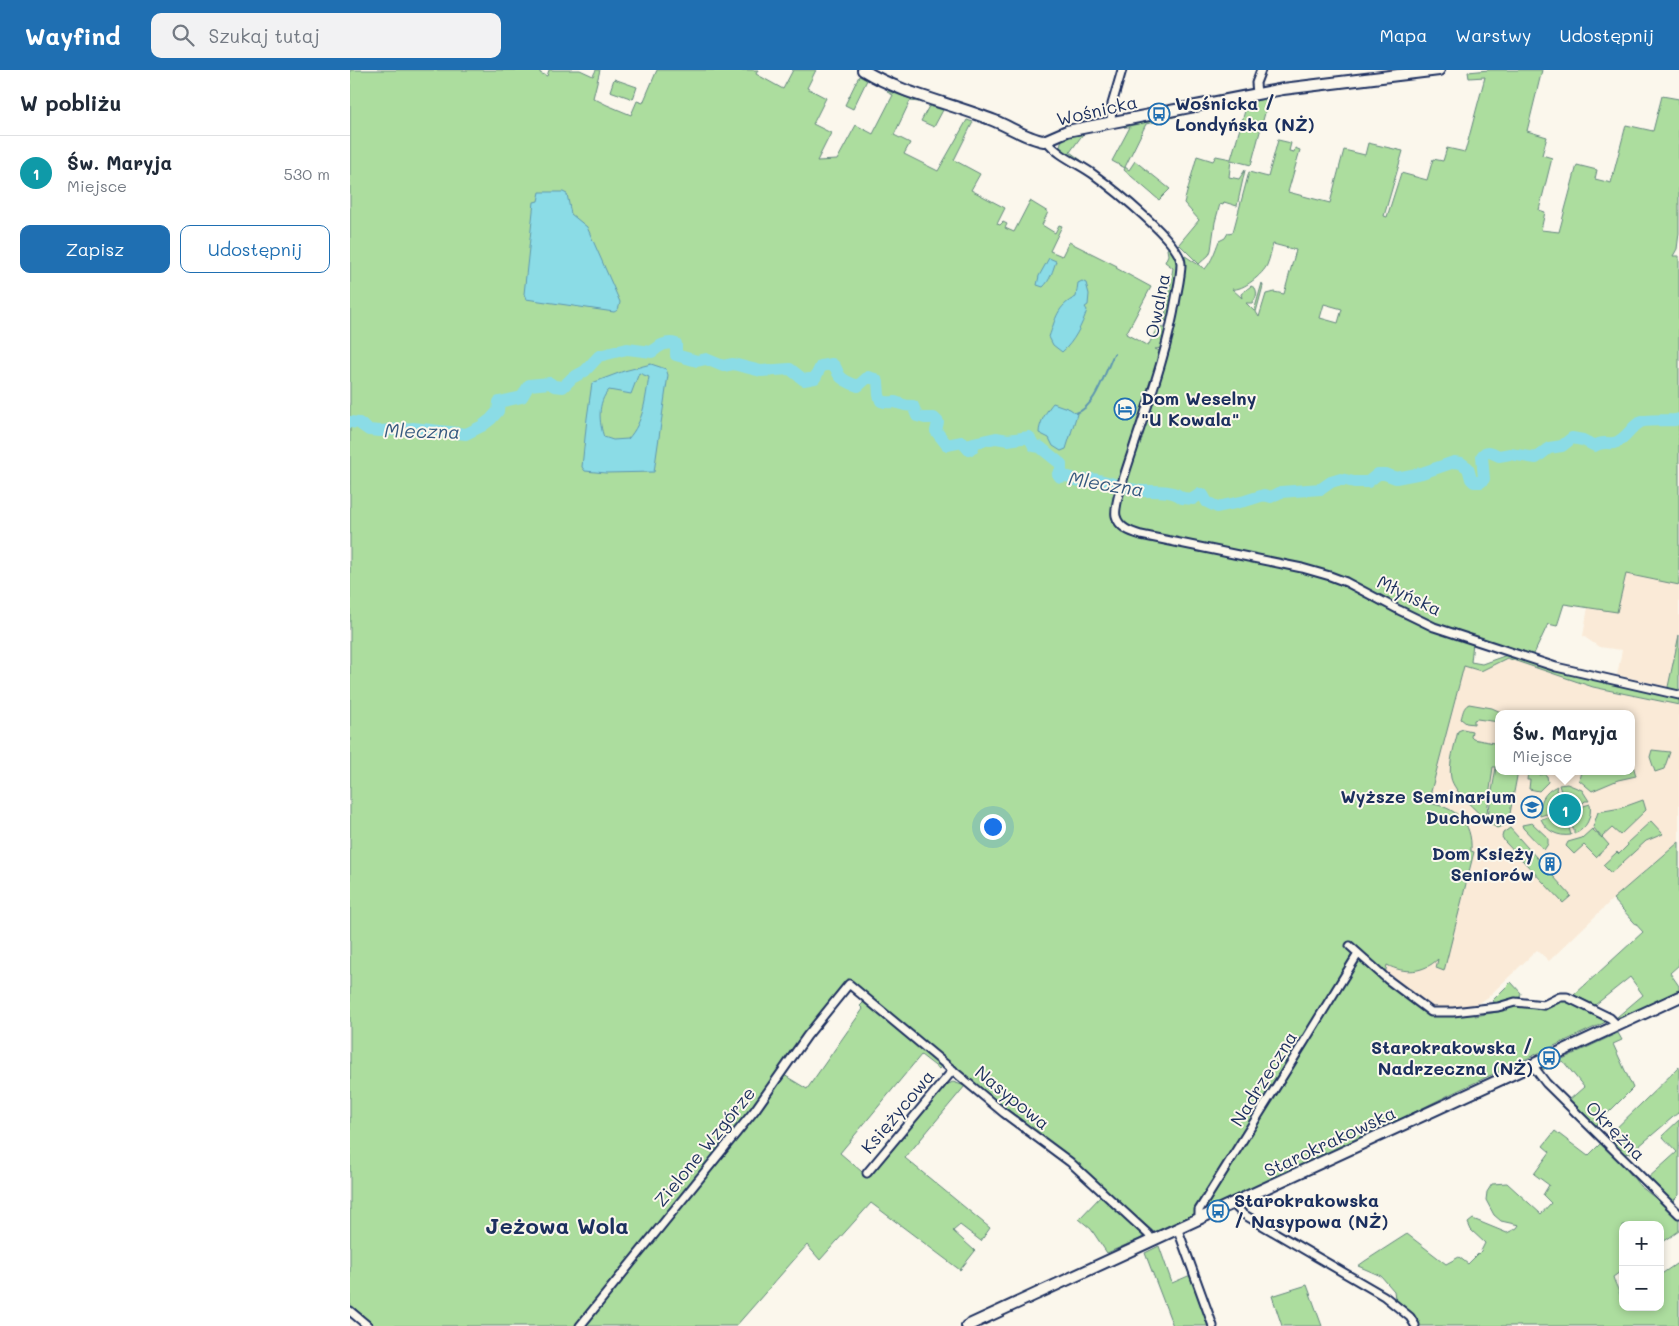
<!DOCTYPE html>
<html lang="pl">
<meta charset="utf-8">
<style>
:root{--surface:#fff;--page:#f2f2f3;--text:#1f2937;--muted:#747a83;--line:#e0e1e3;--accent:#1f6fb2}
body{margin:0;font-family:Mali,sans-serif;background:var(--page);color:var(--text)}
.controls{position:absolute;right:15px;bottom:15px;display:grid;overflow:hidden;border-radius:10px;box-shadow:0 2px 8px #0003}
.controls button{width:45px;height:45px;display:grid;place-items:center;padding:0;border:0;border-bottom:1px solid var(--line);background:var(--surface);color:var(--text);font:25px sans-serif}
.you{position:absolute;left:642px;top:756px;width:18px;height:18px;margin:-12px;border:4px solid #fff;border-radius:50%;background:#1a73e8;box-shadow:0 0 0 8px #1a73e833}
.badge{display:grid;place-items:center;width:32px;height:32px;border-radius:50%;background:var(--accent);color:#fff;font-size:16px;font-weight:700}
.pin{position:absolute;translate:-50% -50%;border:2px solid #fff;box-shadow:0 1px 5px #0006}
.popup{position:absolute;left:1145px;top:640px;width:140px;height:65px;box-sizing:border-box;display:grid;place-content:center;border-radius:10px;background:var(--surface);filter:drop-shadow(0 1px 4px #0005);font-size:16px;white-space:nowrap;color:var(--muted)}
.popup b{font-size:19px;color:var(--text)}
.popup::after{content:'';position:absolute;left:50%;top:100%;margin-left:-10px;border:10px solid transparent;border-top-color:var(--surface)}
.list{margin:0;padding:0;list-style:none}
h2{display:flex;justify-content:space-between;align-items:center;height:65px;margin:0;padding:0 20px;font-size:21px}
h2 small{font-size:16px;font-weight:400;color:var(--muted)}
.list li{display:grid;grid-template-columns:32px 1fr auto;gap:15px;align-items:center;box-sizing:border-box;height:75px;padding:0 20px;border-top:1px solid var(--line)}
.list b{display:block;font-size:19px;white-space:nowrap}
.list p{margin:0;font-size:16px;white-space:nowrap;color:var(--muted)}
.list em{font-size:16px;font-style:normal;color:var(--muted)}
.actions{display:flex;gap:10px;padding:15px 20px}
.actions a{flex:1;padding:11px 0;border:1px solid var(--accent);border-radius:10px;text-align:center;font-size:18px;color:var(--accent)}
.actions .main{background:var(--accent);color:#fff}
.icon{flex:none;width:28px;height:28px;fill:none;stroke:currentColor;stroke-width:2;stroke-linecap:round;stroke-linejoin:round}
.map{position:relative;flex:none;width:1329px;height:1256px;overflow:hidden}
header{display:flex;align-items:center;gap:30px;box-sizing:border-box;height:70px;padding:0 25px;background:var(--accent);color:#fff}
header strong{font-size:24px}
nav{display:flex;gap:28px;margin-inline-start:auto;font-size:18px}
.search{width:350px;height:45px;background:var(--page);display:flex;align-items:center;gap:12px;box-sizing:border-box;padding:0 18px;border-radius:10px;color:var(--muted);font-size:19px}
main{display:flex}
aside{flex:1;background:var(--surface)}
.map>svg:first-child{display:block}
.built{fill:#faead7;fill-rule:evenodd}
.green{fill:#acdd9e;stroke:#64867e;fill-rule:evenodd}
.water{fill:#8bdce6;stroke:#5e97b0;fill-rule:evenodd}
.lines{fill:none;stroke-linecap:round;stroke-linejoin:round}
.stream{stroke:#5e97b0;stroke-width:2}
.river{stroke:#8bdce6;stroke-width:12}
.street-casing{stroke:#1b2f5e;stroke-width:11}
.secondary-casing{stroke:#1b2f5e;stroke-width:14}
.street{stroke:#fbf7ec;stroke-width:7}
.secondary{stroke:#fbf7ec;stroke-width:10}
.labels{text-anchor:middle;stroke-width:4;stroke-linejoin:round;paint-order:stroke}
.poi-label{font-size:18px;font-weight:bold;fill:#1b2f5e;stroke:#fbf7ec;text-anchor:start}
.street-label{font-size:18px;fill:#1b2f5e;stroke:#fbf7ec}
.water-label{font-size:19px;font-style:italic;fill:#375a80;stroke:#fbf7ec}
.district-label{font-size:22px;font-weight:bold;fill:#1b2f5e;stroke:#fbf7ec}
</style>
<header>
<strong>Wayfind</strong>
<div class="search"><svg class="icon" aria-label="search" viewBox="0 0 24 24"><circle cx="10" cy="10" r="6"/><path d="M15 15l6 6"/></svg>Szukaj tutaj</div>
<nav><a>Mapa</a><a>Warstwy</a><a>Udostępnij</a></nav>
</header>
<main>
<aside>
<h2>W pobliżu<small></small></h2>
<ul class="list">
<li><span class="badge" style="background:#0f9aa8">1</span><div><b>Św. Maryja</b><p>Miejsce</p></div><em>530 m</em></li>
</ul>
<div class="actions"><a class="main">Zapisz</a><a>Udostępnij</a></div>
</aside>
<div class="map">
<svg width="1329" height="1256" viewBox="0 0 1329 1256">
<rect width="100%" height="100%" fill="#fbf7ec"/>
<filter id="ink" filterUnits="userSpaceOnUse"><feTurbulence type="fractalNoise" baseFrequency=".02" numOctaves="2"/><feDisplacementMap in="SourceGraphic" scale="10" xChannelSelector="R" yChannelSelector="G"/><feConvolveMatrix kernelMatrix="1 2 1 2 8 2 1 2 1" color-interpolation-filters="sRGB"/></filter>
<g filter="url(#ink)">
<!-- built -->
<g class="built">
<path d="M1276,503L1329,515V565L1318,617L1267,605L1272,580L1249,577L1233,566L1238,537L1267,542Z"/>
<path d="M1082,563L1114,596L1131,601L1157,588L1243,617L1329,635V772L1263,829L1199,891L1187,880L1137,928L1119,938L1081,939L1035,905ZM1149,644H1281V701H1149Z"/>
</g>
<!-- green -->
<g class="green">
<path d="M0,0H190V3L197,6L199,0H230L243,6L246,0H250L243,28L257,35L281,45L287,31L293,33L307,0H408L406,4L433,19L443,0H466L457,18L476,28L463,54L481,63L467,91L487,90L506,55L523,64L543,25L537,22L538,21L569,32L560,31L544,65L560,73L554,84L588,101L617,50L623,52L604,90L630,104L621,120L655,138L647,154L650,155L653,152L657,154L655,158L664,162L680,131L698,142L692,155L705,163L709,155L712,156L700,181L712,186L719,172L767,196L766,198L801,217L776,264L798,276L807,258L809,257L817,259L812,278L805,279L812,282L821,254L832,184L855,199C862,191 865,181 869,171L875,168L878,163L883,162L899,102L918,107L928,70L941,73L939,81L944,82L945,78L950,80L938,122L980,133L994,80L1015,85L1018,73L1053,81L1034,146L1037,147L1051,103L1077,110L1083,89L1093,91L1097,78L1115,82L1135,7L1119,8L1118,2L1139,0H1192L1177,61L1197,67L1192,85L1202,88L1189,140L1195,142L1191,160L1209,162L1227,95L1247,100L1245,109L1261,113L1276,55L1303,61L1312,26L1329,29V163L1327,179L1323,186H1329V515L1276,504L1267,542L1214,534L1207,556L1198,554L1183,586L1121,566L1123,572L1121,592L1132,594L1157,585L1222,605L1329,629V635L1243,617L1157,588L1131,601L1114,596L1078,733C1105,737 1123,751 1121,781L1124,782L1094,901L1086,898L1088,889C1073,903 1055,904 1037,895L1035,904L1081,939L1127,942L1125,946L1158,940L1162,935L1193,940L1213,929L1258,951L1109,1020L1006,1071L804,1162L721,1089L610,1002L500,911L411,1036L434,1005L457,1019L513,939L510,936L515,931L592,995L589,999L571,985L490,1083L518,1107L596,1015L603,1012L615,1016L555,1088L640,1158L631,1171L610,1155L603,1161L625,1181L610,1200L521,1133L470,1190L457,1175L386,1256H25L0,1234ZM923,174L946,180L934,224L924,222L916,224L909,247L906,242L913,216L912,213L904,241L896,233H902C906,229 908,223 905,218L901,216L891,224L892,228L882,219C893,221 913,204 917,195C920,188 921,181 923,174ZM974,234L992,239L988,253L970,248Z"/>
<path d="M509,6L517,10L503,39L495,35Z"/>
<path d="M264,9L287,17L283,29L260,21Z"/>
<path d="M919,28L901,95L881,90L879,107L889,109L895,100L887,136L874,132L873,135L870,134L865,152L861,180L859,185L849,194L829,174L849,150L834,133L847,86L863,91L866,86L881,89L897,34L884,36V35Z"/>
<path d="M579,36L593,40L584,57L571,51Z"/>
<path d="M836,44L796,54L775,97L779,100L785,91L820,119L809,130L774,100L775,98L762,91L780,57H774Z"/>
<path d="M733,64L720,82L747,102L710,79C710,64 720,66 733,64Z"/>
<path d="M820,177L826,187L827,194L819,251H814L815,246L823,198L815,192L818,185L817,179Z"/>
<path d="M1329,565V621L1320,619L1318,617Z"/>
<path d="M1119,634L1142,638L1155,644H1149V652L1127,649L1124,650V654L1116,653L1111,649C1113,643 1113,637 1119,634Z"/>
<path d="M1113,659L1122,661L1121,667L1123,669L1149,674V701H1168L1158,754L1147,758L1137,752L1146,697H1143L1136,750C1126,740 1104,722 1101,708C1098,695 1105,674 1108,661Z"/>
<path d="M1302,680L1320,682L1314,699L1305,702L1300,687Z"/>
<path d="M1281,695H1283L1286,706L1268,710L1242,721L1229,710L1231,701H1281Z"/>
<path d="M1178,701H1189L1190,705L1194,704L1197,706L1198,712L1189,721L1179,719L1180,710H1177Z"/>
<path d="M1217,714L1232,720L1239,731H1235L1233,733L1221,737L1214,733L1216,730L1213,728L1209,715Z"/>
<path d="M1207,716L1206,720L1212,734L1208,740L1205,739L1203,742L1190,746C1189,732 1194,722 1207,716Z"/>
<path d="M1293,730L1296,740L1270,765L1262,758L1252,767L1259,775L1246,787L1234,775L1224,784L1216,776L1218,772L1232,768L1242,759L1252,768L1243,757L1248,742L1271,738Z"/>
<path d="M1240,734C1242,747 1237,759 1224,764V759L1222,758L1218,747L1221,744L1222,739L1225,740L1227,738Z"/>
<path d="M1209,744L1216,747L1215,750L1217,751L1221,765C1208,767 1196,761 1191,749Z"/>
<path d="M1301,751L1313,764L1296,771L1261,803L1253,795L1267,782L1269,784L1278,775L1277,773Z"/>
<path d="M1182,753L1198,768V774L1194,780L1173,758L1172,755Z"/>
<path d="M1160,758L1221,826L1213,833L1155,772L1152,767L1153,763Z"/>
<path d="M1329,772V895L1320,903L1329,916V920L1273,947H1267L1293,925L1280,907L1245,935L1224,925L1293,862L1263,829Z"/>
<path d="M1161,912L1171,923L1170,927L1145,933L1142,931Z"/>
<path d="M1268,963L1272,970L1263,974L1283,1018L1245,1056L1218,1031L1234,1017L1213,991L1192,1000L1196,1009L1189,1000Z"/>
<path d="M1329,997V1042L1281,1083L1274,1084L1256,1068Z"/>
<path d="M1329,1050V1125L1322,1132L1317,1129L1297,1109L1327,1082L1312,1066Z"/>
<path d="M1205,1061L1238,1086L1251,1073L1268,1089L1290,1116L1329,1147V1161L1310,1174V1155H1273V1200L1263,1207C1266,1217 1273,1227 1273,1237H1310V1205L1329,1192V1256H1066L1046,1236L1044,1221L1031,1206L1008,1196L1015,1191L1057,1164L1096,1194L1109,1187L1118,1194L1131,1181L1135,1173L1121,1160L1118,1153L1123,1149L1157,1163L1167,1158L1169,1155L1151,1151L1144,1145L1136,1130L1137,1122L1142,1114L1157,1113L1191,1144L1201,1133L1193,1125L1199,1115L1184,1104L1200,1082L1193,1076Z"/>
<path d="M751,1126L793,1163L792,1168L757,1183L741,1159L729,1149Z"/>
<path d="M809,1176L822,1213L843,1204L861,1256H823L795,1183Z"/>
<path d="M957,1215L972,1256H932L922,1226Z"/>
</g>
<!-- water -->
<g class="water">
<path d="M190,122H213L217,124L221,144L237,157L270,232C269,237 269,240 264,242L176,229L174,224L184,132L188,131Z"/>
<path d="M699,188L706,191C703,200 700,211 693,217L687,215L689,206Z"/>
<path d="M732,211L736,213L739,224L738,235L735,237L737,240C732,255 724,272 712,282L703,275L699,267C706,248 707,236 726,227L728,213Z"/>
<path d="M301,294L316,299L318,305L304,402L256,403L235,401L232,397L237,348L242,313L274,301ZM289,303L299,307C295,330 294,351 278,369L263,370L254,367C249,353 247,332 259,320L281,324Z"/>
<path d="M703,333L720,339L727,344L716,379L711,381L703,376L699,368L689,363C689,353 697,340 703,333Z"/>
</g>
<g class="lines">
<!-- stream -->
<path class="stream" d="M726,343C746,337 755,301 764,284"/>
<!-- river -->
<path class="river" d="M0,352L9,353L19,360L30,361L63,358L116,364L132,356L141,349L148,341L149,332L172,327L179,315L200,313L204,316L213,317L222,308L235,301L249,286L277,279L302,282C309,276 316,271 326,274V285L347,291L356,289L373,296L383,294L411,301L440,299L454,310L465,308L471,296L482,294C487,297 486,300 489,305C493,311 502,314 508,316L518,307L525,309L528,312L529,325L531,331C537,333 539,332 545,332C552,334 553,336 563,336L567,346L575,348H584L588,352L586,361L597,375L612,372L619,380L623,378V373L646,368L658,370L679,367L684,376L690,377L711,394V401L708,404L710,407C724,404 723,412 731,411C734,411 736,409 739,409C754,408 777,421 795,421C807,421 824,420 832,428L843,429L850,424L853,425L857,432L867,437L895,431L914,425L921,427L931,422L971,419L981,412L991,409L1004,412H1018L1028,404H1035L1046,408L1072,403L1104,392L1111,393L1118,398L1121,409L1124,412H1131L1134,409L1132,386C1138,378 1143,384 1149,386L1160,384L1186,388L1199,378L1212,376L1222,368L1233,370L1245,376C1251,371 1257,374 1264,373C1276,370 1280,358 1289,353C1294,349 1317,351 1325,350L1329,349"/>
<!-- street casing -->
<g class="street-casing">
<g id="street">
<path d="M907,24L906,13L911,0"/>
<path d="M761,53L762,34L772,0"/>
<path d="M697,71C708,86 728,93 743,104C761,117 832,173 831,194C831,205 828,217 826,228C818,278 801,325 785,373C781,387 763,434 766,446C769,458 781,462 791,465L952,498L980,506L996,512L1049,540L1084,557L1206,597L1329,625"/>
<path d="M1000,876L1037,909L1081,942H1103L1148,937L1165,932L1194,935L1210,927H1217L1260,948L1268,956"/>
<path d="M1183,996L1196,1013L1329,1144"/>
<path d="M517,1103L603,1000"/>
<path d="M883,1134L893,1144L1034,1226L1060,1247L1065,1255"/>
<path d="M849,1150V1140L954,972L1008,884"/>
<path d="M828,1160L863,1256"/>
<path d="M0,1241L18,1256"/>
<path d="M230,1256L405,1040L457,966L499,914L654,1043L720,1092L798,1164L803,1171"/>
</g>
</g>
<!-- secondary casing -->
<g class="secondary-casing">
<g id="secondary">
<path d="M513,0C554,25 601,33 645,51C660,57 678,69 694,71L717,61L933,19L1089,0"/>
<path d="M617,1256L1329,927"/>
</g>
</g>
<!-- street -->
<use href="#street" class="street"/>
<!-- secondary -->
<use href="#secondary" class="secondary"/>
</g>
</g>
<!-- icons -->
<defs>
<g id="bus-ring" transform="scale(1.125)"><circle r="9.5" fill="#fbf7ec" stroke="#1f6fb2" stroke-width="1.5"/><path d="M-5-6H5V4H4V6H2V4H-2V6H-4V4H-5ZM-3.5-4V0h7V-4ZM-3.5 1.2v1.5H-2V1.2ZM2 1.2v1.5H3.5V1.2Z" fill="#1f6fb2"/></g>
<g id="hotel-ring" transform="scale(1.125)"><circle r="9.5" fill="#fbf7ec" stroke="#1f6fb2" stroke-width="1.5"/><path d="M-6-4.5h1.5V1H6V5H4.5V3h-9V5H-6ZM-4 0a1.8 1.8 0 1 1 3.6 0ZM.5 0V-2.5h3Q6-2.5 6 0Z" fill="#1f6fb2"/></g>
<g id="university-ring" transform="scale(1.125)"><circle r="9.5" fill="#fbf7ec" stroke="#1f6fb2" stroke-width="1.5"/><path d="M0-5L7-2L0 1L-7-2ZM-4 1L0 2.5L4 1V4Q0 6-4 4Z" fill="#1f6fb2"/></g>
<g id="building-ring" transform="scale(1.125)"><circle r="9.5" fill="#fbf7ec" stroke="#1f6fb2" stroke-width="1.5"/><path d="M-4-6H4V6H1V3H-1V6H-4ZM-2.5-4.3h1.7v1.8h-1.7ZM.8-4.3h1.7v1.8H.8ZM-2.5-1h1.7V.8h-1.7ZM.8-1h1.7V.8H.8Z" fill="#1f6fb2"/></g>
</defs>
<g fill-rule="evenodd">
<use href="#bus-ring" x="809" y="44"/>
<use href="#hotel-ring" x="775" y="339"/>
<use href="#university-ring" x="1182" y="737"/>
<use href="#building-ring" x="1200" y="794"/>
<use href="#bus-ring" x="1199" y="988"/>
<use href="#bus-ring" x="868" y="1141"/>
</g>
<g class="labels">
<!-- poi labels -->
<g class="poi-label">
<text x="825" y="40">Wośnicka /<tspan x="825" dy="21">Londyńska (NŻ)</tspan></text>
<text x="791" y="335">Dom Weselny<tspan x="791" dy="21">"U Kowala"</tspan></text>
<text x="1166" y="733" text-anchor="end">Wyższe Seminarium<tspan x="1166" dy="21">Duchowne</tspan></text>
<text x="1184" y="790" text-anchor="end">Dom Księży<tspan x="1184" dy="21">Seniorów</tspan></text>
<text x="1183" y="984" text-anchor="end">Starokrakowska /<tspan x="1183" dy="21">Nadrzeczna (NŻ)</tspan></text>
<text x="884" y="1137">Starokrakowska<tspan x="884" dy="21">/ Nasypowa (NŻ)</tspan></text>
</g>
<!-- street labels -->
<g class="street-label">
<text transform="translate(747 41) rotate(-13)" y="6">Wośnicka</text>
<text transform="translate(808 236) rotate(-79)" y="6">Owalna</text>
<text transform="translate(1059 526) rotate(26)" y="6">Młyńska</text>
<text transform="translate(914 1009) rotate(-58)" y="6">Nadrzeczna</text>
<text transform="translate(662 1028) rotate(39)" y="6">Nasypowa</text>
<text transform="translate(548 1042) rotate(-50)" y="6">Księżycowa</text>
<text transform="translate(1265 1061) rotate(45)" y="6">Okrężna</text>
<text transform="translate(980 1072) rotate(-25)" y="6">Starokrakowska</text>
<text transform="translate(355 1077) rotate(-51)" y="6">Zielone Wzgórze</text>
</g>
<!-- water labels -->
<g class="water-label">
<text transform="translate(72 361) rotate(1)" y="7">Mleczna</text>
<text transform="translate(756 414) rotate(9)" y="7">Mleczna</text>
</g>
<!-- district labels -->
<g class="district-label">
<text x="207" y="1164">Jeżowa Wola</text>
</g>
</g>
</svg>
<div class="controls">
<button>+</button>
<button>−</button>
</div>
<div class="you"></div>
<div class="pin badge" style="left:1215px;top:740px;background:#0f9aa8">1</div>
<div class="popup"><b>Św. Maryja</b>Miejsce</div>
</div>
</main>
